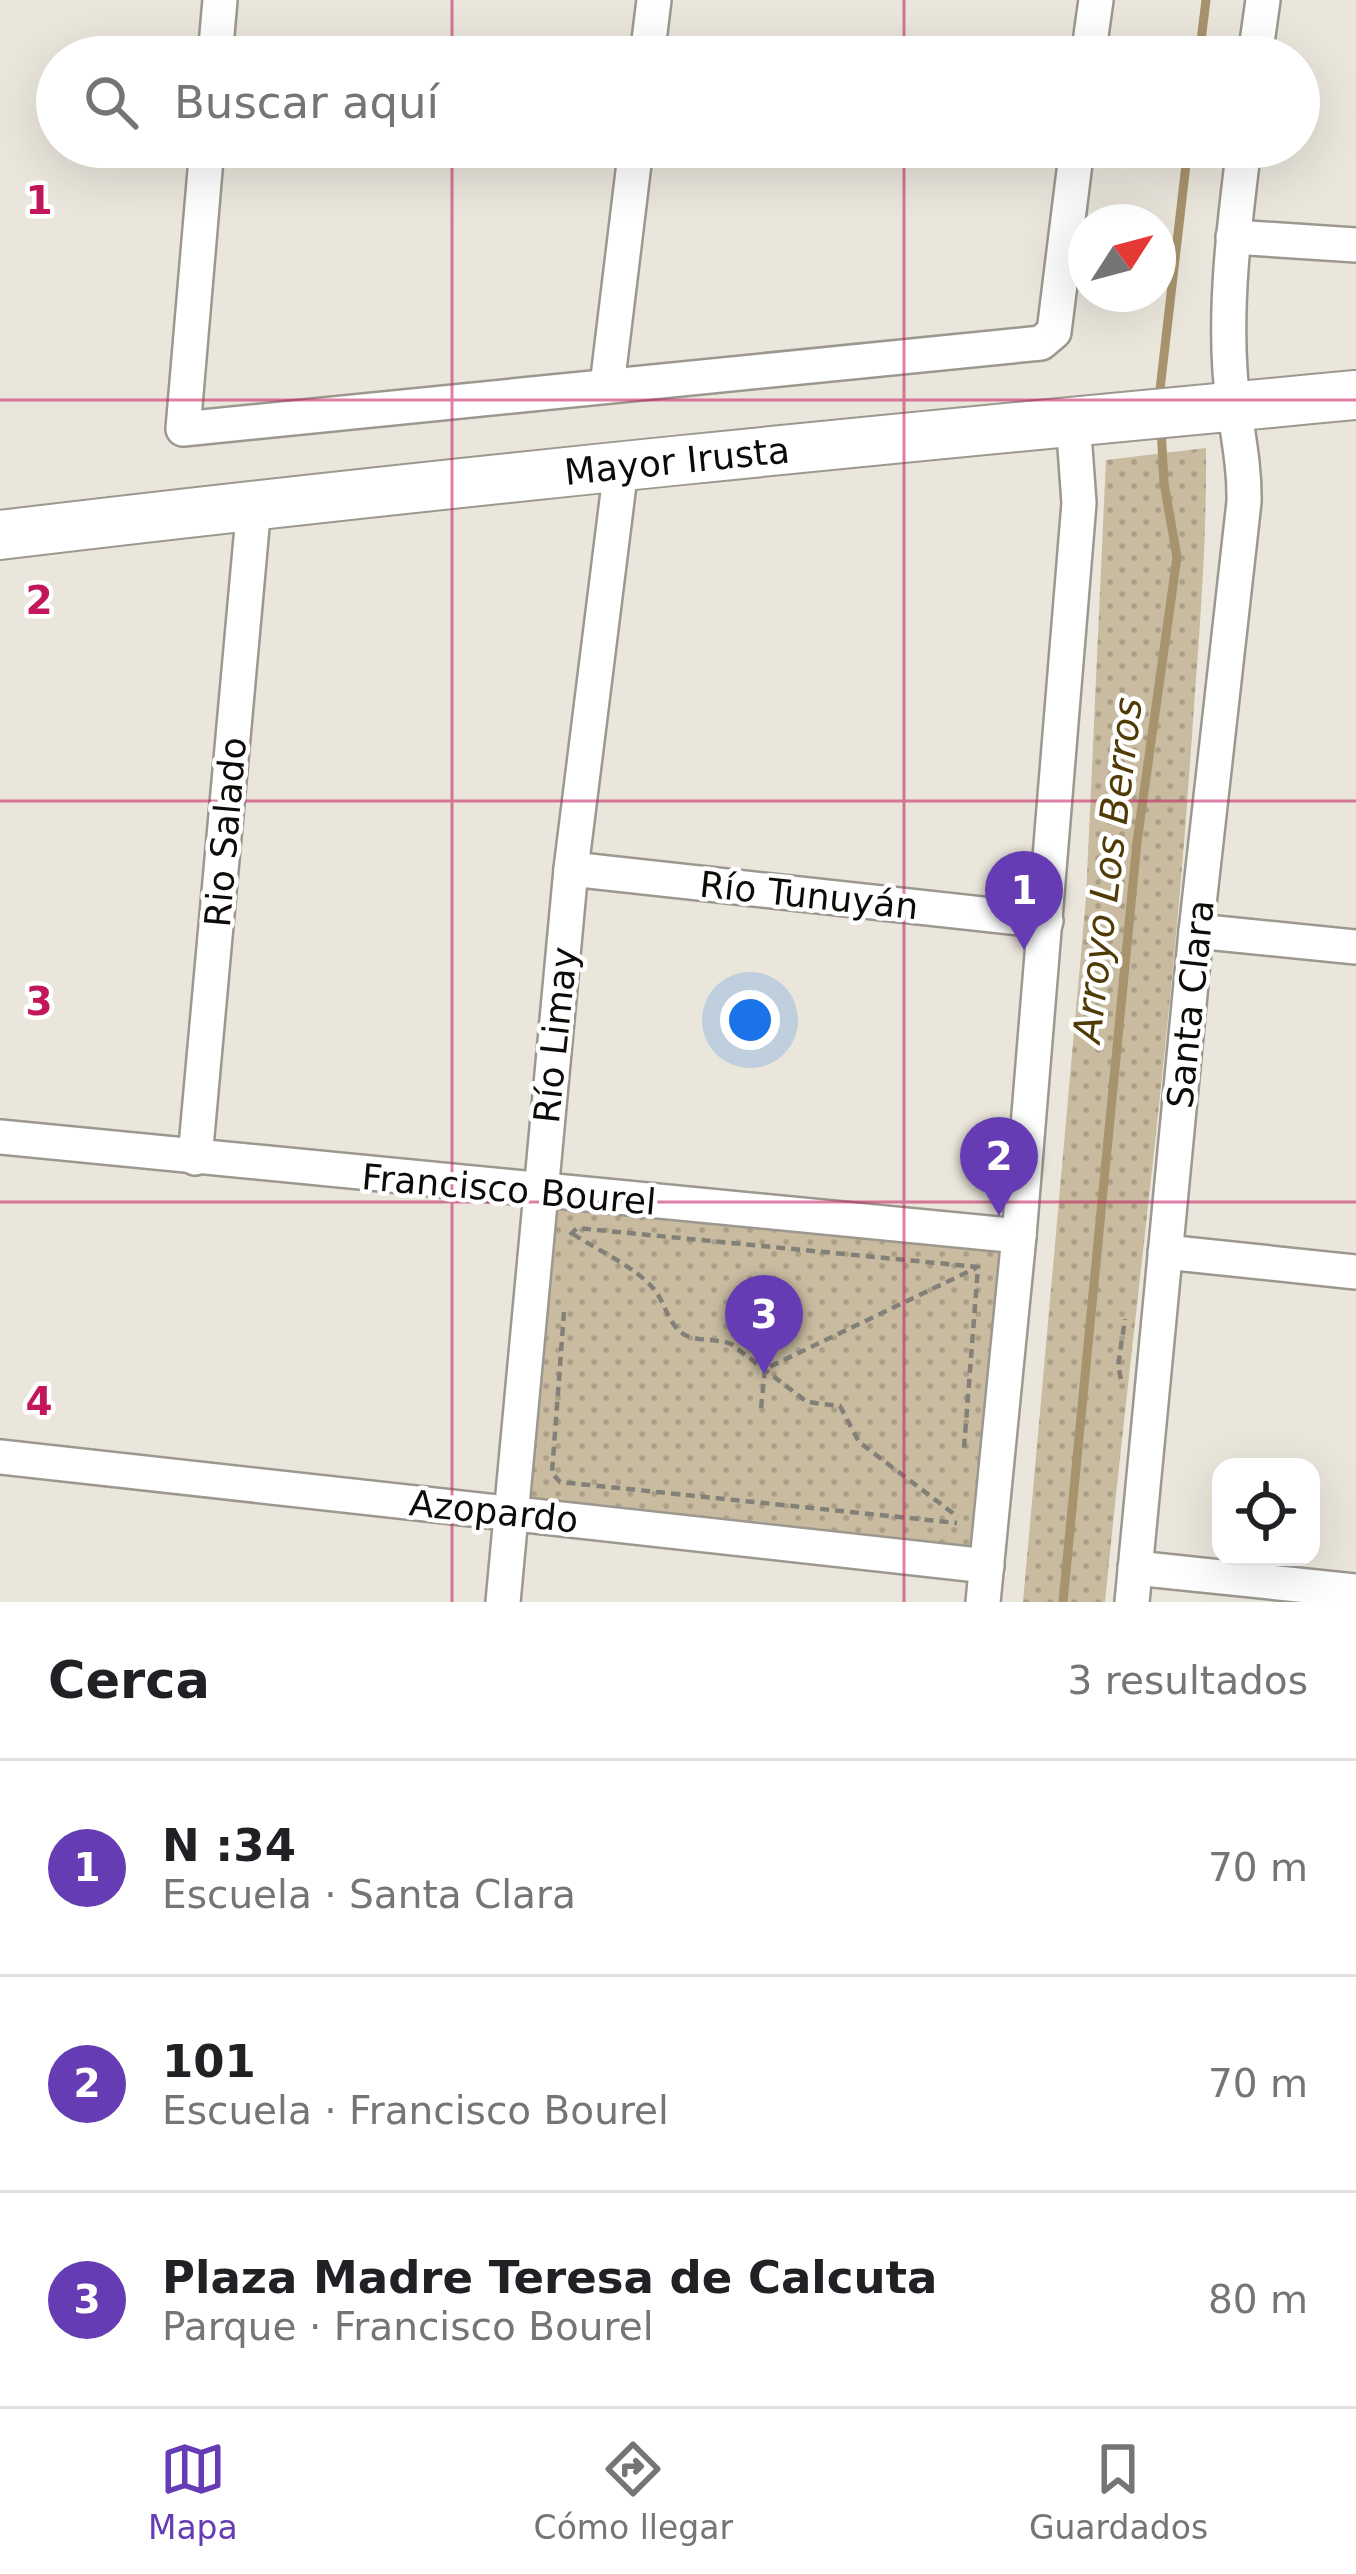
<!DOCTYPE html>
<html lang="es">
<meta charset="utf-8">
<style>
:root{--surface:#fff;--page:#f2f2f2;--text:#202124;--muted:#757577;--line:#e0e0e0;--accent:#653cb4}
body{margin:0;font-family:"DejaVu Sans",sans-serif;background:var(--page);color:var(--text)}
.controls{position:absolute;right:36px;bottom:36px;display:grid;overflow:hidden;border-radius:24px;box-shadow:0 12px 48px #0002}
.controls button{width:108px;height:108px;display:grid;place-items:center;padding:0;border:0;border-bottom:3px solid var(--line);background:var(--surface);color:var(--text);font:60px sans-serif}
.compass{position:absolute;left:1068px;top:204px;width:108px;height:108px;border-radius:50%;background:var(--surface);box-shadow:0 12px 48px #0002;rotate:54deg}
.you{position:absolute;left:750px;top:1020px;width:42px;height:42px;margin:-30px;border:9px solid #fff;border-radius:50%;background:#1a73e8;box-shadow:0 0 0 18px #1a73e833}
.badge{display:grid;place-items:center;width:78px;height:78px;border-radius:50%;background:var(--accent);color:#fff;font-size:39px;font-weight:700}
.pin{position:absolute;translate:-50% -99px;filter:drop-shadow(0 3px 6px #0008)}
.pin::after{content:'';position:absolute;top:63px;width:42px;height:36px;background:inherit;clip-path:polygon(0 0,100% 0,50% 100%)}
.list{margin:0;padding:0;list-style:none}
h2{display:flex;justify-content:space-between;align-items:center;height:156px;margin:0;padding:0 48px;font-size:51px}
h2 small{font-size:39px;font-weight:400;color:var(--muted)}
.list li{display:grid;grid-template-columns:78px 1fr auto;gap:36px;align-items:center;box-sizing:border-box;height:216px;padding:0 48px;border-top:3px solid var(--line)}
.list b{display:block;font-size:45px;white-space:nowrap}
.list p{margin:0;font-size:39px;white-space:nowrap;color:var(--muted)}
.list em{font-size:39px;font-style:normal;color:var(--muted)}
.icon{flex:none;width:66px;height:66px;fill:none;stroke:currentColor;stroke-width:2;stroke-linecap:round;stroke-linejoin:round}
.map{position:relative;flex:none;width:1356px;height:1602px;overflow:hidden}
.search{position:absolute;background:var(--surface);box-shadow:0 12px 48px #0002;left:36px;right:36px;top:36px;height:132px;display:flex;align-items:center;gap:30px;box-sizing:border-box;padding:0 42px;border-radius:66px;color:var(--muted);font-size:45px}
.sheet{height:804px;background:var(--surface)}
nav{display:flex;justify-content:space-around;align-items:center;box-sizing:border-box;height:168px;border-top:3px solid var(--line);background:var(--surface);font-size:33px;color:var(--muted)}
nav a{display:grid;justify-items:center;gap:6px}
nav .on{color:var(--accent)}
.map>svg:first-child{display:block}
.park{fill:url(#park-dots)}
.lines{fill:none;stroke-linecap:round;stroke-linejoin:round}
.stream{stroke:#a7936c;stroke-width:9}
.minor-casing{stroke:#9c988f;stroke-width:38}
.secondary-casing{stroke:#9c988f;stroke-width:52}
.path{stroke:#838079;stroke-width:4.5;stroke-dasharray:9 6;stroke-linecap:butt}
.minor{stroke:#fff;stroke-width:33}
.secondary{stroke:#fff;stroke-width:48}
.grid{fill:none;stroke:#c2185b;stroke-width:3;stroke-opacity:0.55}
.labels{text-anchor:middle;stroke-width:9;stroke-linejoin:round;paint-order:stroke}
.street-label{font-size:36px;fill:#0d0b08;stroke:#fff}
.water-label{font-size:39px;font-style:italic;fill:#503b05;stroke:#fff}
.grid-label{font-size:39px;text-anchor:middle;font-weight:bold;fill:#c2185b;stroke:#fff;stroke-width:9;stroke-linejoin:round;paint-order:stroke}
</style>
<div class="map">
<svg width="1356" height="1602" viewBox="0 0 1356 1602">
<defs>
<pattern id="park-dots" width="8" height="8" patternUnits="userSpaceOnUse" patternTransform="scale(3)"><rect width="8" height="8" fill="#c8bba0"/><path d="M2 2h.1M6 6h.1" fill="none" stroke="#ab9f88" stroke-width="1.8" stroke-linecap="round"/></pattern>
</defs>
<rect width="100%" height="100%" fill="#eae6dc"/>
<!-- park -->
<g class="park">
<path d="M1206,448C1207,549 1198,649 1191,749C1172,1034 1133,1318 1105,1602H1023L1086,898L1106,460Z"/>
<path d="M539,1191L1019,1236L987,1566L511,1513Z"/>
</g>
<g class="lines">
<!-- stream -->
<g class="stream">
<path d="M1199,57L1206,0"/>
<path d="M1159,398L1188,147"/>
<path d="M1063,1602L1137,842L1177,557L1164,483L1161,427"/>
</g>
<!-- minor casing -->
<g class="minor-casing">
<g id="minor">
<path d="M215,57L220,0"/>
<path d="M647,57L654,0"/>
<path d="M1088,57L1096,0"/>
<path d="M1255,57L1263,0"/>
<path d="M207,147L183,429L1041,343L1054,332L1077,147"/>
<path d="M1233,237L1356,245"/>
<path d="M607,386L636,147"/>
<path d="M571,869L1046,921"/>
<path d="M1196,931L1356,947"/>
<path d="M0,1137L1019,1236"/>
<path d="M195,1158L254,505"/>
<path d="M1165,1252L1356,1272"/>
<path d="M0,1457L987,1566"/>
<path d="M1135,1568L1356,1591"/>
<path d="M503,1602L571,869L621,468"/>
<path d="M983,1602L1019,1236L1079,503L1073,420"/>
<path d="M1132,1602L1196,931L1244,502C1245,457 1233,416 1230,371C1225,297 1235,220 1244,147"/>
</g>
</g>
<!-- secondary casing -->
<g class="secondary-casing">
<g id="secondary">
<path id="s1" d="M0,535C451,481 904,437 1356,395"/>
</g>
</g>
<!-- path -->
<g class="path">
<path d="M573,1234C597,1250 634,1266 653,1288C666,1303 667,1324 685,1335C699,1342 716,1338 731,1344L807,1402L840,1406L859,1442L958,1517"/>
<path d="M570,1235L577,1228L978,1267L964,1448"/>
<path d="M564,1312L552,1473L560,1482L957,1523"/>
<path d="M1121,1379L1118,1366L1125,1319"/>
<path d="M761,1408L765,1369L976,1268"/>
</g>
<!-- minor -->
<use href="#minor" class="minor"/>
<!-- secondary -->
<use href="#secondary" class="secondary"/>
</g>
<!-- grid -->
<path class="grid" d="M452,0V57M904,0V57M452,147V1602M904,147V1602M0,400H1356M0,801H1356M0,1202H1356"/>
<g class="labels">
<!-- street labels -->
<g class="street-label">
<text dy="13" stroke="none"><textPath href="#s1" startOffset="681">Mayor Irusta</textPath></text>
<text transform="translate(225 832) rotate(-85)" y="13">Rio Salado</text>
<text transform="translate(809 895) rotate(6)" y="13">Río Tunuyán</text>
<text transform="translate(1190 1004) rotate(-84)" y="13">Santa Clara</text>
<text transform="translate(555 1035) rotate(-84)" y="13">Río Limay</text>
<text transform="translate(509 1189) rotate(5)" y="13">Francisco Bourel</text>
<text transform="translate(494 1511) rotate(6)" y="13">Azopardo</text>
</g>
<!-- water labels -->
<g class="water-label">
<text transform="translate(1107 870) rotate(-83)" y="14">Arroyo Los Berros</text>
</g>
</g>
<g class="grid-label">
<text x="39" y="214">1</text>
<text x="39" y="614">2</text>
<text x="39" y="1015">3</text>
<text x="39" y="1415">4</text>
</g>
</svg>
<div class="controls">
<button><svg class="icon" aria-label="locate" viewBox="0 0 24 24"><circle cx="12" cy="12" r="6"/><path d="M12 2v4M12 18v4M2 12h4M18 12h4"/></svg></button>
</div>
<svg class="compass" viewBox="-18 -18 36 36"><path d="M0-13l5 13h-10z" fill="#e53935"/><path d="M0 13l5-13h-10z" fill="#757577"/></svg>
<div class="you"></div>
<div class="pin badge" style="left:1024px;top:950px">1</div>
<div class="pin badge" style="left:999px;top:1216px">2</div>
<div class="pin badge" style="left:764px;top:1374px">3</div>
<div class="search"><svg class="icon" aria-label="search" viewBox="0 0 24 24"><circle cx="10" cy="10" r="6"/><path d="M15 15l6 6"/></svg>Buscar aquí</div>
</div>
<section class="sheet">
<h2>Cerca<small>3 resultados</small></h2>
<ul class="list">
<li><span class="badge">1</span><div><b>N :34</b><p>Escuela · Santa Clara</p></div><em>70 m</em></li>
<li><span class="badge">2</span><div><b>101</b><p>Escuela · Francisco Bourel</p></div><em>70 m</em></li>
<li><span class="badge">3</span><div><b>Plaza Madre Teresa de Calcuta</b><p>Parque · Francisco Bourel</p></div><em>80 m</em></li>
</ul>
</section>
<nav>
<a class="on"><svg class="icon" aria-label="map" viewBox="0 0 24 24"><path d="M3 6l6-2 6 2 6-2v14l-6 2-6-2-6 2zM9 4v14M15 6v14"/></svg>Mapa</a>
<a><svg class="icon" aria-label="directions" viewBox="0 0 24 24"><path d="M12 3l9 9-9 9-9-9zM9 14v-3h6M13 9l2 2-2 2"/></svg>Cómo llegar</a>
<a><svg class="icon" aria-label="saved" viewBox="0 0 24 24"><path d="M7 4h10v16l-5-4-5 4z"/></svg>Guardados</a>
</nav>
